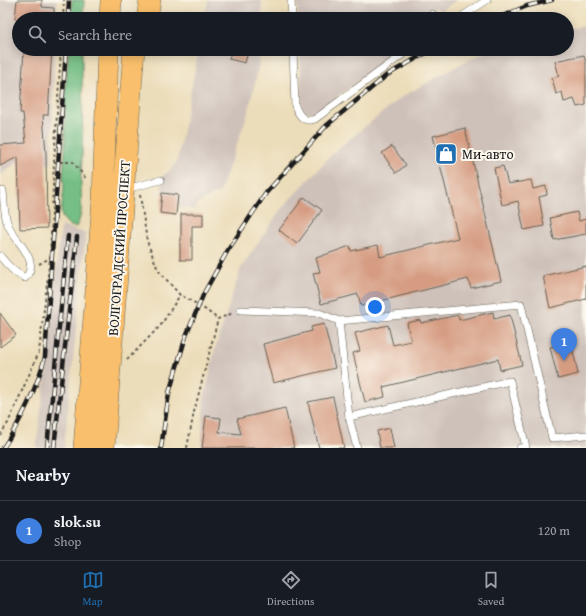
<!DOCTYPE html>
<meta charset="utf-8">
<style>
:root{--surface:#171b24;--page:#242831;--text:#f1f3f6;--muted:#9ea1a6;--line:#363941;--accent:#1f6fb2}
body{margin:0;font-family:"Gentium Book Plus",serif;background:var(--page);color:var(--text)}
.you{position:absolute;left:375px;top:307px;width:14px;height:14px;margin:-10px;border:3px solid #fff;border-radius:50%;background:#1a73e8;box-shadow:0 0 0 6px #1a73e833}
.badge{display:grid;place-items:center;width:26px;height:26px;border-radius:50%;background:var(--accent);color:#fff;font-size:13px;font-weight:700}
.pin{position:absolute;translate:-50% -33px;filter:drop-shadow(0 1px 2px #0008)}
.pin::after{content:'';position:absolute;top:21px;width:14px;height:12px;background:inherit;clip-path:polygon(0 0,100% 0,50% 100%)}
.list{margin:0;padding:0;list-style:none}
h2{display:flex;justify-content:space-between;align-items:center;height:52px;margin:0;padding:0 16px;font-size:17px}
h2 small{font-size:13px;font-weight:400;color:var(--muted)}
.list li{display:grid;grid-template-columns:26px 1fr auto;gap:12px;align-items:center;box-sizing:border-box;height:60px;padding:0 16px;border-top:1px solid var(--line)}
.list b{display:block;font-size:15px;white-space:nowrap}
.list p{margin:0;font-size:13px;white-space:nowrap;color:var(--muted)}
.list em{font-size:13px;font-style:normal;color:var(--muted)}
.icon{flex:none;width:22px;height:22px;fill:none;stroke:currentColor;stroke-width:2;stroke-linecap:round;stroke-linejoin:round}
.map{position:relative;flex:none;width:586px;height:448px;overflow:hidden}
.search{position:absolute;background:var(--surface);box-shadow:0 2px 10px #0003;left:12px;right:12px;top:12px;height:44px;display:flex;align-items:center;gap:10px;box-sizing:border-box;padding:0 14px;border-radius:22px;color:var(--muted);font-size:15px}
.sheet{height:112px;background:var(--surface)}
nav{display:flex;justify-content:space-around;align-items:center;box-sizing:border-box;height:56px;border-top:1px solid var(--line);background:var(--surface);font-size:11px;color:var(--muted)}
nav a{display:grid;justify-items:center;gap:2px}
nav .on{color:var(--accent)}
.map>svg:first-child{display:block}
.industrial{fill:#cec1ba}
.forest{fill:#74be85;stroke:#486d50}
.building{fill:#d69c82}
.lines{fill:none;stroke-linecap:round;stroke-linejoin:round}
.service-casing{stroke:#656053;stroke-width:8}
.primary-casing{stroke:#656053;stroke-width:22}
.path{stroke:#656053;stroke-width:2;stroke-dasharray:3 3;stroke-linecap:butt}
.service{stroke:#fff;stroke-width:7}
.primary{stroke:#f9bf6c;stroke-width:21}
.rail-casing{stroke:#1c1c1c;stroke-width:4.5}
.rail{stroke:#fbf7ec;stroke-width:3;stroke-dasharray:9;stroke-linecap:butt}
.labels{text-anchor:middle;stroke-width:4;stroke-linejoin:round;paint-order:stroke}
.poi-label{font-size:14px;fill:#1c1c1c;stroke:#fbf7ec;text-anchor:start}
.street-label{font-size:14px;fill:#1c1c1c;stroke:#fbf7ec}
</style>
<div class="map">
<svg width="586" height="448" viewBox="0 0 586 448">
<rect width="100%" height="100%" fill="#fbf7ec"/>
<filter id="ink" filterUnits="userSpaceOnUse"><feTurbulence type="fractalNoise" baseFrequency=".025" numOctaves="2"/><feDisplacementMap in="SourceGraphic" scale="8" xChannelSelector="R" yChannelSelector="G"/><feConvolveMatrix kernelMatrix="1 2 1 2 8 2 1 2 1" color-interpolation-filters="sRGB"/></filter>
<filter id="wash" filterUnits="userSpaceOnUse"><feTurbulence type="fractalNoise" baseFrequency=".012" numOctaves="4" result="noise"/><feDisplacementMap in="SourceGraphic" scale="16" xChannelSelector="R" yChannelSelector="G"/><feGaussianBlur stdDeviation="0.9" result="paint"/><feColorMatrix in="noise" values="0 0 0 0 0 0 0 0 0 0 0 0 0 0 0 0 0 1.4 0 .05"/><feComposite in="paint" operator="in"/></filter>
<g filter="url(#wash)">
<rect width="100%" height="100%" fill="#ecddba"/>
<!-- industrial -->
<g class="industrial">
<path d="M0,0H57L56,19H19V49H55L51,164L17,162L0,176Z"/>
<path d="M208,0H261L263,19H204Z"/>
<path d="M297,0H456L440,12L436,7L432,14V19H298Z"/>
<path d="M586,26V448H201L204,401L215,349L241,268L281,209L335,151L403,96L472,58L494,49H567V29Z"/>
<path d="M199,49H262L249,110L220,192L198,203L195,210L177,206L178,195L162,193L161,177L171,170L177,161Z"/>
<path d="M300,49H402L316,113H308L302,109Z"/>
<path d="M61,226L86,233L64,448H36L45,380Z"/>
</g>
<!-- forest -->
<g class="forest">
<path d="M72,0H84L83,19H71Z"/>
<path d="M69,49H82C82,91 84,133 81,175C80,191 85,213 76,227L70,226L66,222L62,217L61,212L64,188L63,177L65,151V94Z"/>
</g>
<g id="blocks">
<!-- building -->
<g class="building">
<path d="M17,0H42V7L54,8V19H15Z"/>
<path d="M24,49H52L48,115H43L46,154L47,228L20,229L18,157L0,166V145L26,143L23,113H20Z"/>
<path d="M232,49L248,52L245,63L229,59Z"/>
<path d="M584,55L586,63V105L577,107L574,99L564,102L562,92L556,94L552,78L559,76L555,61Z"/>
<path d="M465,128L501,281L471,288L468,279L361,306L358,294L321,304L313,273L320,272L316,258L350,246L351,251L378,245L380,257L458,238L433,136Z"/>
<path d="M392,146L406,165L396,173L382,153Z"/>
<path d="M503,166L508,184L531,180L533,189L546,186L547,195L539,197L544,226L524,230L518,201L502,205L494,168Z"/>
<path d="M162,193L178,195L176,215L160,213Z"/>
<path d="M304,197L322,210L297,244L279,230Z"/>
<path d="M577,212L579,221L586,219V234L554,240L550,218Z"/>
<path d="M181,214H203V226H192V260H180V241H181Z"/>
<path d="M586,266V299L550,308L543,276Z"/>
<path d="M493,312L494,319L510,315L522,365L500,370L498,359L383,387L385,397L365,402L353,353L360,351L355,333L388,325L393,345L411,341L407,323L420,320L421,323L458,315L459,320Z"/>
<path d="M0,313L16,335L0,347Z"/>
<path d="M324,324L335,368L273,383L263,344L312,331L311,327Z"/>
<path d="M571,342L578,374L558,379L550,347Z"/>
<path d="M333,397L344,448H319L308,402Z"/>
<path d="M285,408L294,448H202L206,416L221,418L219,432L241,434L237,419Z"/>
<path d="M390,428L394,448H380L377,431Z"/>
</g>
</g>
</g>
<g filter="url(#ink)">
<use href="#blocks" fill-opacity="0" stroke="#656053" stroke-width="1"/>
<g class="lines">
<!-- service casing -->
<g class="service-casing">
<g id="service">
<path d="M291,0L292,19"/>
<path d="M432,14L440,19"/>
<path d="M458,19L487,0"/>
<path d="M293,49L295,106C299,116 304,123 315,119L410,49"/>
<path d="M126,189L161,180"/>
<path d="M0,256C7,265 14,273 25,278C43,260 12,240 7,222C4,212 4,201 3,191"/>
<path d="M241,310L319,313L339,321L521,304L552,438L586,435"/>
<path d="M339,321L349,417"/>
<path d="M357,448L349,417L510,381L526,447L520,448"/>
</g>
</g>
<!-- primary casing -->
<g class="primary-casing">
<g id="primary">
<path d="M110,19L111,0"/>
<path d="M147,19L150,0"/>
<path d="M84,448L103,199L108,49"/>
<path d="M104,448L134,49"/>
</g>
</g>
<!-- path -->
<g class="path">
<path d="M63,19L64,0"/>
<path d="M54,162H73L87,180"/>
<path d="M140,195L147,241L158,270L180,295L199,305L218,319"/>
<path d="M39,264L50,258"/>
<path d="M127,360L161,325L180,295"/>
<path d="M0,435L8,423L39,352L50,258L54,162L61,49"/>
<path d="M187,448L194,412L218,319L233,313"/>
</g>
<!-- service -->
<use href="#service" class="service"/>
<!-- primary -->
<use href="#primary" class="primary"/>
<!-- rail casing -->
<g class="rail-casing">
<g id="rail">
<path d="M68,19L69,0"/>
<path d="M495,19L527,6L552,0"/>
<path d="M3,448C22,419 36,390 45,357L66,49"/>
<path d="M47,448L68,236"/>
<path d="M54,448L77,237"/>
<path d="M161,448L169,393L186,336L204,293L228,250L266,193L326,126L387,75L433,49"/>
</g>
</g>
<!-- rail -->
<use href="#rail" class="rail"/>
</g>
</g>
<!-- icons -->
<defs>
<g id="shop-square" transform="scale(1.15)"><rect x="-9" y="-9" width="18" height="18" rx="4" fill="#1f6fb2" stroke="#fbf7ec"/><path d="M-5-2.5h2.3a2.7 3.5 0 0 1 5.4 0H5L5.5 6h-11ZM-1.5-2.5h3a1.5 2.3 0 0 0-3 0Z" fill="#fff"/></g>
</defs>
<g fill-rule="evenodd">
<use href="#shop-square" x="446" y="154"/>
</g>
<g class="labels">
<!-- poi labels -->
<g class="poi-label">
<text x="462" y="159">Ми-авто</text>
</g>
<!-- street labels -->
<g class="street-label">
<text transform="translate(119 248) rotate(-86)" y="5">ВОЛГОГРАДСКИЙ ПРОСПЕКТ</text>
</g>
</g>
</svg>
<div class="you"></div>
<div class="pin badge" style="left:564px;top:361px;background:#3f7fe0">1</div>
<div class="search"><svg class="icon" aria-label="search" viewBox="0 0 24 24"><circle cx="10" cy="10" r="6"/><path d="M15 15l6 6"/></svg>Search here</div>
</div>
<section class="sheet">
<h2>Nearby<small></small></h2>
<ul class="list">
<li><span class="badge" style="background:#3f7fe0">1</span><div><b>slok.su</b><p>Shop</p></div><em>120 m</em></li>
</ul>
</section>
<nav>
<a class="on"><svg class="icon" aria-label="map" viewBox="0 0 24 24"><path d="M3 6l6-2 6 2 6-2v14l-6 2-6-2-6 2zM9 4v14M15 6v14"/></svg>Map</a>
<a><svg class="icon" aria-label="directions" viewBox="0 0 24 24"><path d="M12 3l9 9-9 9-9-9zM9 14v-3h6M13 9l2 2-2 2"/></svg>Directions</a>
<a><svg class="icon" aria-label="saved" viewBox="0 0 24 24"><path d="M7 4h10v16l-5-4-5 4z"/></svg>Saved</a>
</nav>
